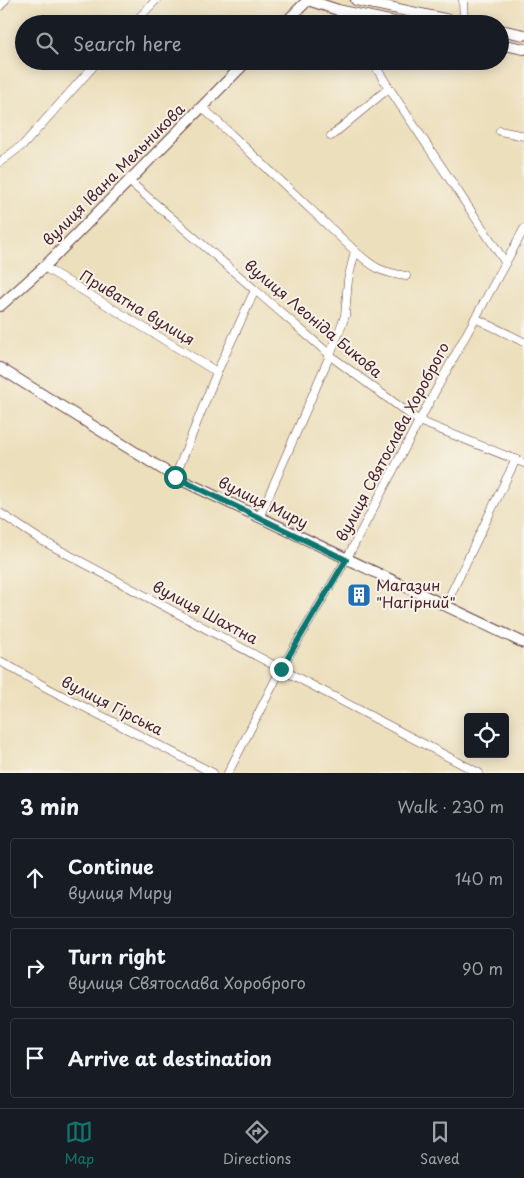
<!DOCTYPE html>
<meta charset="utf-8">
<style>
:root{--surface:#171b24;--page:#20242c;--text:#f1f3f6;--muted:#9ea1a6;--line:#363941;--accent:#0f766e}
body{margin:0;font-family:"Playpen Sans",sans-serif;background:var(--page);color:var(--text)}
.controls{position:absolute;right:15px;bottom:15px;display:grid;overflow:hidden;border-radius:5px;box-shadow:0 2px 12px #0003}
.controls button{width:45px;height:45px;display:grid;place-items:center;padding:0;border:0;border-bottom:1px solid var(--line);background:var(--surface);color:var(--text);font:25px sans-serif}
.stop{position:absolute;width:15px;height:15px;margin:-11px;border:4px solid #0f766e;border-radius:50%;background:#fff}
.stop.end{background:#0f766e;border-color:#fff;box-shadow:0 1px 5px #0008}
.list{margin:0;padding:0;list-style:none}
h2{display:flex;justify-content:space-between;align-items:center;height:65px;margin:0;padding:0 20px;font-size:21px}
h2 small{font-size:16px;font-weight:400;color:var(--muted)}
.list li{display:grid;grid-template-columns:32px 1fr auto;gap:15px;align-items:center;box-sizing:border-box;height:80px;margin:0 10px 10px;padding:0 10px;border:1px solid var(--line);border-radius:5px}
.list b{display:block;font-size:19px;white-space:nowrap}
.list p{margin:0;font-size:16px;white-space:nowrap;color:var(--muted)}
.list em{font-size:16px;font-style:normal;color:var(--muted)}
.icon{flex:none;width:28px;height:28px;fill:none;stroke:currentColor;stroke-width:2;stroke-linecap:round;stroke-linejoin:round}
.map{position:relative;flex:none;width:524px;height:773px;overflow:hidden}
.search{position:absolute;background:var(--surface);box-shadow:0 2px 12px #0003;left:15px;right:15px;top:15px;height:55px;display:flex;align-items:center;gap:12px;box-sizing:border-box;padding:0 18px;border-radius:28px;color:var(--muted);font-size:19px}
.sheet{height:335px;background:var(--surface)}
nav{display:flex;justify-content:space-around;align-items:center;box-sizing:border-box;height:70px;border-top:1px solid var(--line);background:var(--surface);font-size:14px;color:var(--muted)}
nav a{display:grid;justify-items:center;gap:2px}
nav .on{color:var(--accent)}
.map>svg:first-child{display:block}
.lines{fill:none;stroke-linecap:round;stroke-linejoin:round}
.minor-casing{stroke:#623c41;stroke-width:9}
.tertiary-casing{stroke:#623c41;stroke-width:12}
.minor{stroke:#fff;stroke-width:8}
.tertiary{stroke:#fff;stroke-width:10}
.route{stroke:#0f766e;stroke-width:6}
.labels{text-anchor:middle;stroke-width:4;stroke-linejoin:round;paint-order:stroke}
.street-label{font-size:15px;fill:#4a1f2b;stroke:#f7f3e8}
.poi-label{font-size:15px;fill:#4a1f2b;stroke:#f7f3e8;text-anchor:start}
</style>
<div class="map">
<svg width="524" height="773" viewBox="0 0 524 773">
<rect width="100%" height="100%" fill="#f7f3e8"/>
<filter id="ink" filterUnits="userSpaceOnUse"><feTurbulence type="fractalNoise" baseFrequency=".02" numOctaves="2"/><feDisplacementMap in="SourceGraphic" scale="10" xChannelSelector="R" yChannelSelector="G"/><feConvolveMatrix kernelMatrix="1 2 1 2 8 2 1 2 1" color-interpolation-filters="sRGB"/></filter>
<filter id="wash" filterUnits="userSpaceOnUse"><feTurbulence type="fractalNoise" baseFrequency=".0096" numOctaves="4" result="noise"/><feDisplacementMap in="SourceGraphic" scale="20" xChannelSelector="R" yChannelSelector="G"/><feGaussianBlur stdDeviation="1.12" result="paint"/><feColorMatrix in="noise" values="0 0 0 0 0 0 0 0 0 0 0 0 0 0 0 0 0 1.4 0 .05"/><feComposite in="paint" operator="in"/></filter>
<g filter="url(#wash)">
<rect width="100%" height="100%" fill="#ecdfbc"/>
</g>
<g filter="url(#ink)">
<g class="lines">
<!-- minor casing -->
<g class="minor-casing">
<g id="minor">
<path d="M463,0L464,23"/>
<path d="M0,6L5,0"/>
<path d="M338,10L347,24"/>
<path d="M133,24L156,0"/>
<path d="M389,88L505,262"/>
<path d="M202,107L355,251C374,268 380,272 406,276"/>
<path d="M500,131L524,136"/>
<path d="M331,136L389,88L372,61"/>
<path d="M0,162L24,144L98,61"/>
<path d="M129,181L336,360L419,421L524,463"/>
<path d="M44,267L217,372"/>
<path d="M475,318L524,342"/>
<path d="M175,477L217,372L255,290"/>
<path d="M0,513L41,540L281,669L479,773"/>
<path d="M259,518L330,355L345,316L348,280L355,251"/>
<path d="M445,606L516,459"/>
<path d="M0,661L49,689L213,773"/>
<path d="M228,773L281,669L346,560L419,421L524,229"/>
</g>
</g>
<!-- tertiary casing -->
<g class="tertiary-casing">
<g id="tertiary">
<path d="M308,0L338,10L404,24"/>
<path d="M356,0L468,24"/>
<path d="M284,24L308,0"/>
<path d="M500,30L524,35"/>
<path d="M500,44L524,49"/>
<path d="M0,306L44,267L247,61"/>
<path d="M0,368L175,477L524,643"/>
</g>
</g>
<!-- minor -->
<use href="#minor" class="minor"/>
<!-- tertiary -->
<use href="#tertiary" class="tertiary"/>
</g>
</g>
<g class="lines" filter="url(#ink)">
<!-- route -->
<path class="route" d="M175,477L346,560L281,669"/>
</g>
<!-- icons -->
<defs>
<g id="building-square" transform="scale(1.25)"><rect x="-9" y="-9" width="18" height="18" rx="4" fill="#1f6fb2" stroke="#f7f3e8"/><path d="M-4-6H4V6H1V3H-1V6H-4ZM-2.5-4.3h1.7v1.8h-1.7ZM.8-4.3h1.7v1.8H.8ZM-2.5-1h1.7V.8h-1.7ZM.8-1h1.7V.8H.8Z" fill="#fff"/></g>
</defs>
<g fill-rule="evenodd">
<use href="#building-square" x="359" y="595"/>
</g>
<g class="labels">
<!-- street labels -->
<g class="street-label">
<text transform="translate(114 175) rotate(-45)" y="5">вулиця Івана Мельникова</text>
<text transform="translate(137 308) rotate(31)" y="5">Приватна вулиця</text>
<text transform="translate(313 319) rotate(40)" y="5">вулиця Леоніда Бикова</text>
<text transform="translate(393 442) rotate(-62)" y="5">вулиця Святослава Хороброго</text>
<text transform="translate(263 503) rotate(26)" y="5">вулиця Миру</text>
<text transform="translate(205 613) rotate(28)" y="5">вулиця Шахтна</text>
<text transform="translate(112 706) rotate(27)" y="5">вулиця Гірська</text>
</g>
<!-- poi labels -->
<g class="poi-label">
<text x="376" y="591">Магазин<tspan x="376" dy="17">"Нагірний"</tspan></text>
</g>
</g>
</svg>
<div class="controls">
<button><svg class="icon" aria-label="locate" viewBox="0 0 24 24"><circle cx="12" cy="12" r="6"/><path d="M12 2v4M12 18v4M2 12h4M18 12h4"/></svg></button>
</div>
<div class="stop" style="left:175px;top:477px"></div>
<div class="stop end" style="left:281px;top:669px"></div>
<div class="search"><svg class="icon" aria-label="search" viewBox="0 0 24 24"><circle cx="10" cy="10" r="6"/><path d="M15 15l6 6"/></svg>Search here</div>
</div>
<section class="sheet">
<h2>3 min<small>Walk · 230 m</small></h2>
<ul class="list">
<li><svg class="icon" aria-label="ahead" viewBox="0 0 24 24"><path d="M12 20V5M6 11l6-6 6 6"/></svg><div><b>Continue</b><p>вулиця Миру</p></div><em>140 m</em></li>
<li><svg class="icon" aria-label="right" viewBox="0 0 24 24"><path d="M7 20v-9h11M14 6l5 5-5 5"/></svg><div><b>Turn right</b><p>вулиця Святослава Хороброго</p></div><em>90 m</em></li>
<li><svg class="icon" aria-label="arrive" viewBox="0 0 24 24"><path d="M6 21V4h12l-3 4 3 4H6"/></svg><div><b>Arrive at destination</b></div></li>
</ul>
</section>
<nav>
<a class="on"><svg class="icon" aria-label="map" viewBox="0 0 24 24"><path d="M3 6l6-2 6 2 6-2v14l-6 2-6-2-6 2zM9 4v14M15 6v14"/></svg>Map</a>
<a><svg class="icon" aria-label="directions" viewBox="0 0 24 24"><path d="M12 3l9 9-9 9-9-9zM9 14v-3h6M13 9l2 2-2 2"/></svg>Directions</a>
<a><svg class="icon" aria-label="saved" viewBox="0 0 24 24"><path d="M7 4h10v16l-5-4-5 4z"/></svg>Saved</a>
</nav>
